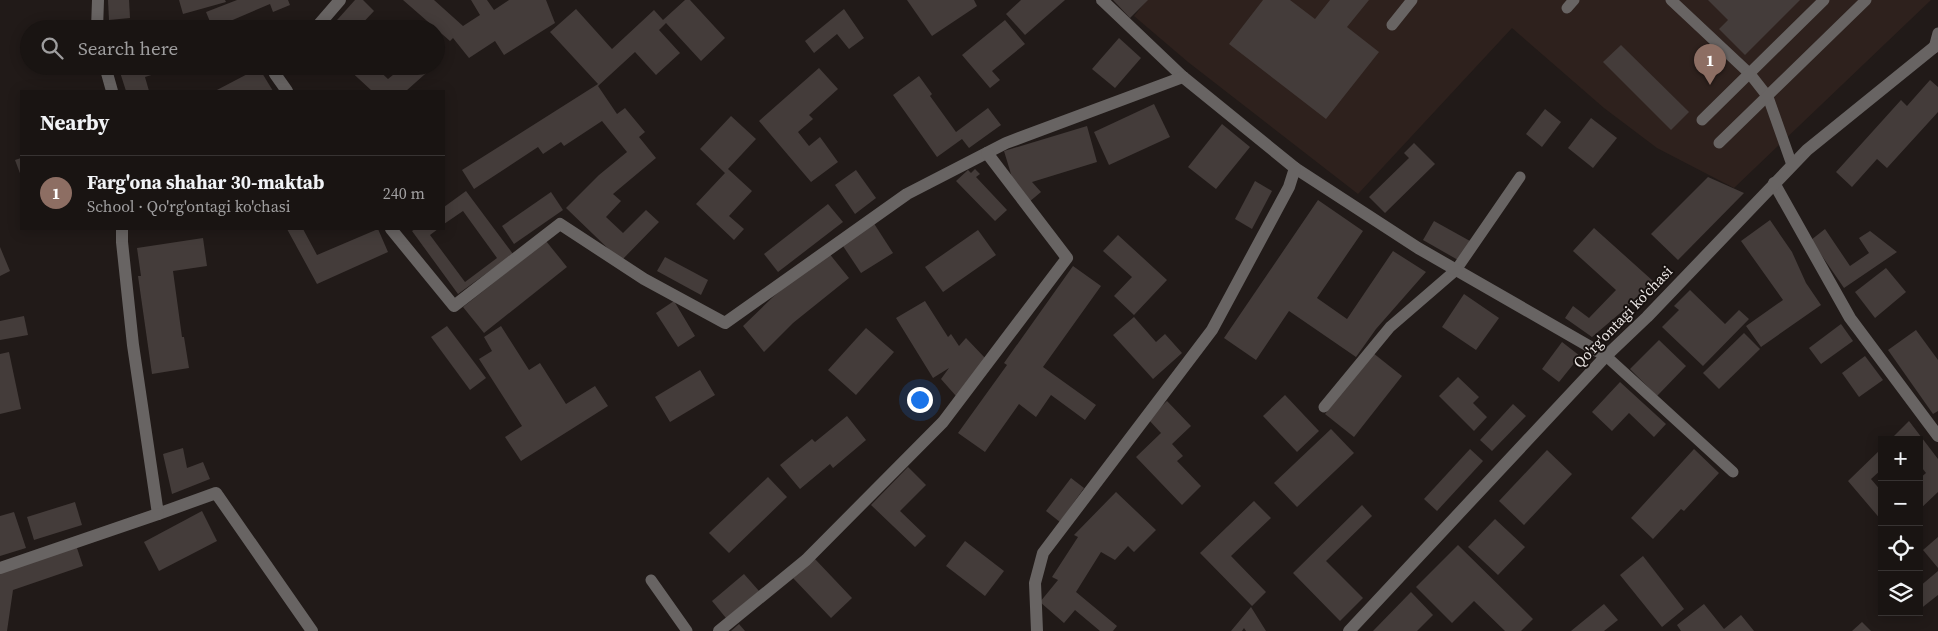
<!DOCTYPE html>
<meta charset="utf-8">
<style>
:root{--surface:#191412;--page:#262120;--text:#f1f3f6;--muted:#9f9e9f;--line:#373332;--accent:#2563eb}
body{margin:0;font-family:"Source Serif 4",serif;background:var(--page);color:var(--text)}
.controls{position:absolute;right:15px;bottom:15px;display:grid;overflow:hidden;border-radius:0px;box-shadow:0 2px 12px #0003}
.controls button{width:45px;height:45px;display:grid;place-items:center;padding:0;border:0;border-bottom:1px solid var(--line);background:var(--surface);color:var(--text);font:25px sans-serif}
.you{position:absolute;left:919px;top:399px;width:18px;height:18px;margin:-12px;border:4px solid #fff;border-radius:50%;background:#1a73e8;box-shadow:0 0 0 8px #1a73e833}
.badge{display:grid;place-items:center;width:32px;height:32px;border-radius:50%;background:var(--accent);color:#fff;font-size:16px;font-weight:700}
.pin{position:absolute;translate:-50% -41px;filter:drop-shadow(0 1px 2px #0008)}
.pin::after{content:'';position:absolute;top:26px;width:18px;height:15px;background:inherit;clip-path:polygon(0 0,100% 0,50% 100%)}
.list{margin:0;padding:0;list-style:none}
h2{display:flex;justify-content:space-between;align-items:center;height:65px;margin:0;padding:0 20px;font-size:21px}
h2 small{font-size:16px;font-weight:400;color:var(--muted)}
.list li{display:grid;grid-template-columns:32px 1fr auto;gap:15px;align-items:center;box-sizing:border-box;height:75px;padding:0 20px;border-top:1px solid var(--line)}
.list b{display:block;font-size:19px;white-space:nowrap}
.list p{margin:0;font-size:16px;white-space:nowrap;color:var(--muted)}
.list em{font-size:16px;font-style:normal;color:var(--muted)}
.icon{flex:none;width:28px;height:28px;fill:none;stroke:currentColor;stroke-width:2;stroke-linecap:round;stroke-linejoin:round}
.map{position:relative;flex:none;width:1938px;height:631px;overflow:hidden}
.search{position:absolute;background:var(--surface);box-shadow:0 2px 12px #0003;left:20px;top:20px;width:425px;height:55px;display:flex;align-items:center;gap:12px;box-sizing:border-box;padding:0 18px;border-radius:28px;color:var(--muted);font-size:19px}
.panel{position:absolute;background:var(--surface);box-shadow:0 2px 12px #0003;left:20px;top:90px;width:425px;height:140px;border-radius:0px}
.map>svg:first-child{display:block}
.built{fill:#2e211d}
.building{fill:#443c3a}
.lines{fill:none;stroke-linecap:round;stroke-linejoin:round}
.lane{stroke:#686463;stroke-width:11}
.street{stroke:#686463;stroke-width:12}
.labels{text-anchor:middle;stroke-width:4;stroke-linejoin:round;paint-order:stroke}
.street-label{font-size:15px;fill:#e9e4e2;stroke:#17110f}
</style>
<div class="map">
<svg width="1938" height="631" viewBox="0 0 1938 631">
<rect width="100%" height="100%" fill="#211a18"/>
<!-- built -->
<path class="built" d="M1147,0H1931L1734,188L1657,148L1604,108L1512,28L1358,194L1188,62L1134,16Z"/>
<!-- building -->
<g class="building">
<path d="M108,0H129L130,18L109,20Z"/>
<path d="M179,0H225L226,2L183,14Z"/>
<path d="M237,0H288L290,5L273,12L270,4L228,22L230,29H213L206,12Z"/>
<path d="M355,0H363L374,11L357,29H329Z"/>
<path d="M403,0H434L463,26L480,15L471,0H487L494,10L509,0H546L555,23L504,55L495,41L469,58L453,38L450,41Z"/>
<path d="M685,0H690L725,38L701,61L666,23L659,30L680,53L656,75L635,52L598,86L617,114L625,108L645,132L639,137L656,158L613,194L621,201L606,217L623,233L646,210L659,222L621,261L566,208L599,175L627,152L602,121L564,146L561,142L543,154L538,147L474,189L462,170L598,84L550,32L576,9L612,49L654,10L663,20Z"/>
<path d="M907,0H974L977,6L932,36Z"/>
<path d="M1021,0H1065L1025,35L1006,14Z"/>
<path d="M1113,0H1148L1130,18Z"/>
<path d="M1263,0H1290L1315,19L1330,0H1369L1347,27L1379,52L1326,119L1229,44Z"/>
<path d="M1708,0H1800L1745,55L1719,29L1728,20Z"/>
<path d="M844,9L864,38L849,49L837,34L814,53L805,41Z"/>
<path d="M1005,20L1025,44L992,71L1000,80L990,88L962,55Z"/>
<path d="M1119,38L1141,58L1115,88L1092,69Z"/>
<path d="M1621,45L1689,112L1671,130L1603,62Z"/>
<path d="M118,66H159L161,72L145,77L149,91H126Z"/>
<path d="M345,66H374L388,79L404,66H434L406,91H372Z"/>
<path d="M259,68L273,91H215Z"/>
<path d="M819,68L838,89L809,115L813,119L798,132L809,146L820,137L838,162L811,182L759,121Z"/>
<path d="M919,76L932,94L930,96L956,132L988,108L1001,125L969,148L962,139L937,157L893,95Z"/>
<path d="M1930,80L1938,87V112L1887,168L1877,159L1852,187L1836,172L1901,100L1907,106Z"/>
<path d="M1154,104L1170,137L1109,165L1094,132Z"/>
<path d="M1545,109L1561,122L1542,147L1526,134Z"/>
<path d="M731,116L756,139L728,169L752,191L729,216L744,229L734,240L696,204L725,173L700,149Z"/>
<path d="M1591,118L1617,138L1593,168L1568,148Z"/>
<path d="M1222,124L1250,147L1216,189L1188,167Z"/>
<path d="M1087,126L1097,162L1032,182L1041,192L1029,202L1014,184L1004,151Z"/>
<path d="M1414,143L1435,164L1385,213L1369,197L1409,158L1404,153Z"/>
<path d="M21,158V176L15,160Z"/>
<path d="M975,169L980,174L976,177L1007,210L995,221L956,181L968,170L971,173Z"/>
<path d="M856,170L876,198L855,214L835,185Z"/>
<path d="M1708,177L1744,193L1678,260L1651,234Z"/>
<path d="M1255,181L1272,191L1252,229L1235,219Z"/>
<path d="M466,191L513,254L458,294L412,231L415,229H438L430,235L465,282L497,258L463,211L444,224V207Z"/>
<path d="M551,192L563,210L514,244L502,226Z"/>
<path d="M1318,200L1363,231L1317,298L1347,319L1393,251L1426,272L1376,329L1356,357L1289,311L1256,360L1224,338Z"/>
<path d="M828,204L843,222L778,272L764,254Z"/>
<path d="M1770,220L1792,252L1806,283L1821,305L1761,347L1746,326L1783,300L1741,241Z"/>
<path d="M1434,221L1470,241L1458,260L1423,240Z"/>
<path d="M873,222L893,253L861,273L841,243Z"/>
<path d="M1594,228L1653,281L1632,303L1592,337L1565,318L1573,306L1589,318L1616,290L1573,251Z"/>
<path d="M287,229H303L317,255L378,229L388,252L317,284Z"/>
<path d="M1825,229L1850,266L1869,253L1859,238L1870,231L1897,252L1844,288L1811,240Z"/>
<path d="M978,230L996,255L943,292L925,267Z"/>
<path d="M1118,235L1167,280L1134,315L1114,296L1132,277L1103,251Z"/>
<path d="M203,238L207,266L173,271L182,337H184L189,368L152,374L138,276H141L137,248Z"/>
<path d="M546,241L567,267L484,333L463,307Z"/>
<path d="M0,247L10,271L0,276Z"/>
<path d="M828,252L849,278L793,323L764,352L743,326L774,296Z"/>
<path d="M665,257L708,280L701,295L657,271Z"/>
<path d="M1073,266L1101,286L1043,367L1096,405L1085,420L1051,395L1036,417L1019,404L985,452L958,433L1007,365L1004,363Z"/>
<path d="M1886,268L1906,292L1875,318L1855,292Z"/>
<path d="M1690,290L1725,324L1739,310L1749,319L1703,366L1662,327L1679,310L1674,306Z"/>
<path d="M1464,294L1499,318L1476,350L1442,327Z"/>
<path d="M674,301L695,336L678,347L656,313Z"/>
<path d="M925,301L948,337L951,334L959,346L966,338L985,358L956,396L941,379L949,368L933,378L896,318Z"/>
<path d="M24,316L28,335L0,340V321Z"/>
<path d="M1134,317L1156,342L1165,334L1182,353L1153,379L1113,335Z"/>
<path d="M1841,324L1853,341L1821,364L1809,348Z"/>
<path d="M447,326L486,378L470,390L431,337Z"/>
<path d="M501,326L529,370L540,363L566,404L595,386L608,406L521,461L505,437L522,426L479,359L492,351L484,337Z"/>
<path d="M866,328L894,352L856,395L828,370Z"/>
<path d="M1916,330L1938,360V411L1933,414L1888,350Z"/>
<path d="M1744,333L1760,349L1719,389L1703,373Z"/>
<path d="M1659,340L1686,366L1657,396L1630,369Z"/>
<path d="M1562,342L1580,356L1559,382L1542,369Z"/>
<path d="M9,352L21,409L0,414V354Z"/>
<path d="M1373,353L1402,376L1354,437L1325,414Z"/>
<path d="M1865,356L1883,380L1859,397L1842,373Z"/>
<path d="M700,370L715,395L670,422L655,397Z"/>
<path d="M1458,377L1479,397L1473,403L1487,417L1474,431L1439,396Z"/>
<path d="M1620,382L1666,424L1654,437L1629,413L1612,431L1592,412Z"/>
<path d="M1285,395L1319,431L1297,452L1263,416Z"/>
<path d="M1167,401L1191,426L1172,444L1183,456L1177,461L1201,486L1182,505L1136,457L1161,433L1148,419Z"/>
<path d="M1513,404L1526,416L1492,451L1480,440Z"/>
<path d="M847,416L866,440L833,468L830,464L800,489L780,465L812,439L815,442Z"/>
<path d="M1909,421L1938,459V492L1919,510V479L1926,473L1919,464V440H1890Z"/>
<path d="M1331,429L1354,453L1297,507L1274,483Z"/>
<path d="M183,448L187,468L203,462L210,479L172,494L163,454Z"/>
<path d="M1882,448V469L1871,479L1882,492V521L1848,481Z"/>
<path d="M1470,449L1483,461L1437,511L1424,499Z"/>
<path d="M1694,449L1719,473L1684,511L1681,509L1653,539L1631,518Z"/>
<path d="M1547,450L1572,474L1524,525L1499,501Z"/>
<path d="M908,467L926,485L900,511L926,536L915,547L871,505Z"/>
<path d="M768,477L787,497L729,553L709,533Z"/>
<path d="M1071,478L1084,488L1060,522L1046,511Z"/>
<path d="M1116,492L1156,530L1134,552L1128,546L1115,560L1101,552L1076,592L1117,626L1113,631H1100L1075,610L1064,623L1040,602L1058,580L1052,577L1078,537L1074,535Z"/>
<path d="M1254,501L1271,518L1231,556L1266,592L1252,606L1200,553Z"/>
<path d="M75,502L82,525L34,540L27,517Z"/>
<path d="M1362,505L1372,516L1326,561L1363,598L1340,621L1293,573Z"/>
<path d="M202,511L217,541L159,571L144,542Z"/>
<path d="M14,512L26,548L0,556V516Z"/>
<path d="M1495,519L1525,547L1498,575L1468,547Z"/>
<path d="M1938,537V568L1923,550Z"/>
<path d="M965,541L1004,571L985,596L946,566Z"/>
<path d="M76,545L83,566L13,590L7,631H0V570Z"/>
<path d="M1458,545L1533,619L1521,631H1505L1474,601L1452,623L1416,587Z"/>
<path d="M1643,556L1684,609L1662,627L1620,575Z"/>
<path d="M814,558L852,598L831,618L793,578Z"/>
<path d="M1938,571V595L1919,610V587Z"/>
<path d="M744,574L759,591L726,618L712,601Z"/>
<path d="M1411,592L1433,615L1417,631H1373Z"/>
<path d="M1604,604L1618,620L1604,631H1571Z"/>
<path d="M1704,604L1724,629L1741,615L1754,631H1681L1677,625Z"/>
<path d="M1251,607L1266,631H1246L1244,628L1242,631H1231Z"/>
<path d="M1862,622L1871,631H1852Z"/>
<path d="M739,624L745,631H731Z"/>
</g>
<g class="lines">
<!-- lane -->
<g class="lane">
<path d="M1671,0L1750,74L1768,97L1792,165"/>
<path d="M1567,8L1574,0"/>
<path d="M1392,25L1412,0"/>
<path d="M1934,48L1938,33"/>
<path d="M1702,120L1824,0"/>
<path d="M1719,143L1866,0"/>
<path d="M1606,356L1733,472"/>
<path d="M1324,407L1390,327L1456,270L1520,177"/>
<path d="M651,580L687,631"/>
</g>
<!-- street -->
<g class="street">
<path d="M1102,0L1183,77L1295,168L1418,248L1606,356"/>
<path d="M97,29L98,0"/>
<path d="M315,29L340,0"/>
<path d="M105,66L112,91"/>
<path d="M283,66L275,74L287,91"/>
<path d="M1774,183L1850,318L1938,436"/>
<path d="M122,229V242L133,345L158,514L216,493L312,631"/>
<path d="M391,229L454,306L560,224L644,279L725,323L907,194L1006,143L1183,77"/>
<path d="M0,568L158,514"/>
<path d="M719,631L806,560L943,422L1067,258L987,153"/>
<path d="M1037,631L1035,583L1043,553L1212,330L1289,187L1295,168"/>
<path d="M1349,631L1606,356L1647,317L1807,150L1938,44"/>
</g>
</g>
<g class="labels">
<!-- street labels -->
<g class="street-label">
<text transform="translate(1623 317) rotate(-46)" y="5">Qo'rg'ontagi ko'chasi</text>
</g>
</g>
</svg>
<div class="controls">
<button>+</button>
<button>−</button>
<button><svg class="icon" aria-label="locate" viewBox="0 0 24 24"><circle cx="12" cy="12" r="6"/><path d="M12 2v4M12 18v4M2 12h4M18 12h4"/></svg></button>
<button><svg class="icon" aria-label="layers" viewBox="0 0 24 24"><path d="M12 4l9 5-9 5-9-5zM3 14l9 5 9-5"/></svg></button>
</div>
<div class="you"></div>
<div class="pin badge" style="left:1710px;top:85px;background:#8d6e63">1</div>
<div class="search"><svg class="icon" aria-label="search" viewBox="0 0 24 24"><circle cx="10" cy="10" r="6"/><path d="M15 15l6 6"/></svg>Search here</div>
<section class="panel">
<h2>Nearby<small></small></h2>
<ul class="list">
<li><span class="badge" style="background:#8d6e63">1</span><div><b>Farg'ona shahar 30-maktab</b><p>School · Qo'rg'ontagi ko'chasi</p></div><em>240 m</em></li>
</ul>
</section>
</div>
